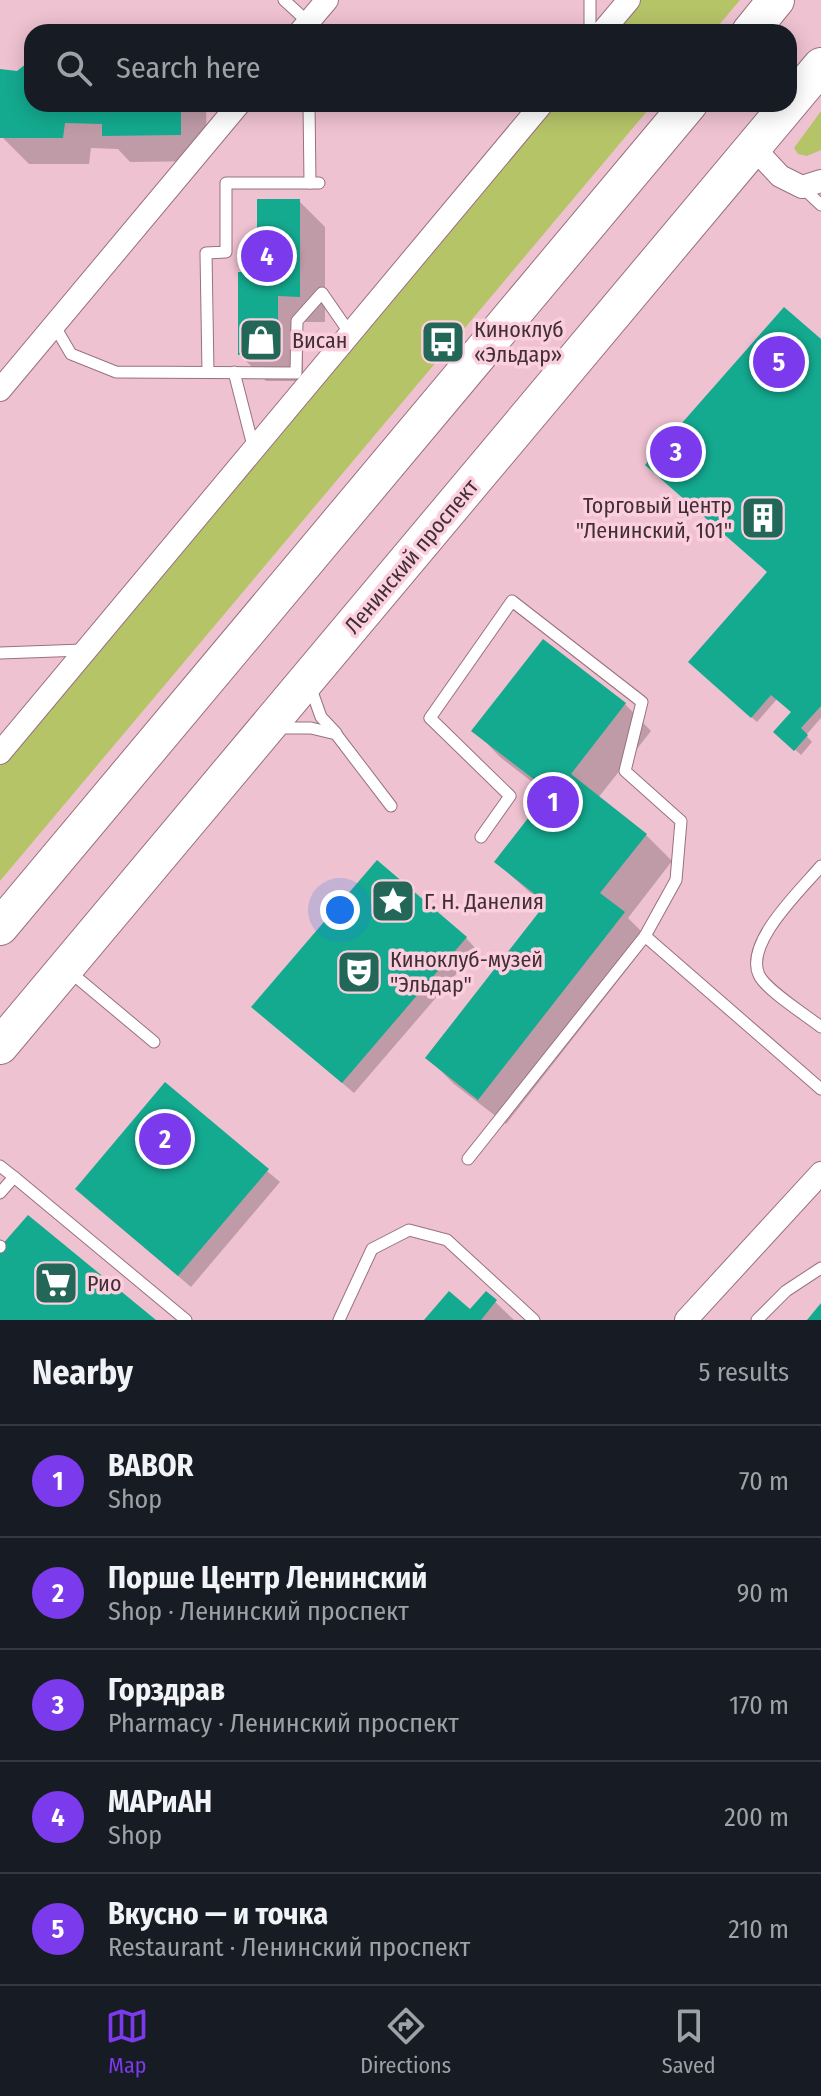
<!DOCTYPE html>
<meta charset="utf-8">
<style>
:root{--surface:#171b24;--page:#242831;--text:#f1f3f6;--muted:#9ea1a6;--line:#363941;--accent:#7c3aed}
body{margin:0;font-family:"Fira Sans Condensed",sans-serif;background:var(--page);color:var(--text)}
.you{position:absolute;left:340px;top:910px;width:28px;height:28px;margin:-20px;border:6px solid #fff;border-radius:50%;background:#1a73e8;box-shadow:0 0 0 12px #1a73e833}
.badge{display:grid;place-items:center;width:52px;height:52px;border-radius:50%;background:var(--accent);color:#fff;font-size:26px;font-weight:700}
.pin{position:absolute;translate:-50% -50%;border:4px solid #fff;box-shadow:0 2px 8px #0006}
.list{margin:0;padding:0;list-style:none}
h2{display:flex;justify-content:space-between;align-items:center;height:104px;margin:0;padding:0 32px;font-size:34px}
h2 small{font-size:26px;font-weight:400;color:var(--muted)}
.list li{display:grid;grid-template-columns:52px 1fr auto;gap:24px;align-items:center;box-sizing:border-box;height:112px;padding:0 32px;border-top:2px solid var(--line)}
.list b{display:block;font-size:30px;white-space:nowrap}
.list p{margin:0;font-size:26px;white-space:nowrap;color:var(--muted)}
.list em{font-size:26px;font-style:normal;color:var(--muted)}
.icon{flex:none;width:44px;height:44px;fill:none;stroke:currentColor;stroke-width:2;stroke-linecap:round;stroke-linejoin:round}
.map{position:relative;flex:none;width:821px;height:1320px;overflow:hidden}
.search{position:absolute;background:var(--surface);box-shadow:0 4px 20px #0003;left:24px;right:24px;top:24px;height:88px;display:flex;align-items:center;gap:20px;box-sizing:border-box;padding:0 28px;border-radius:24px;color:var(--muted);font-size:30px}
.sheet{height:664px;background:var(--surface)}
nav{display:flex;justify-content:space-around;align-items:center;box-sizing:border-box;height:112px;border-top:2px solid var(--line);background:var(--surface);font-size:22px;color:var(--muted)}
nav a{display:grid;justify-items:center;gap:4px}
nav .on{color:var(--accent)}
.map>svg:first-child{display:block}
.green{fill:#b6c468}
.shadow{fill:#0003}
.building{fill:#14aa90}
.lines{fill:none;stroke-linecap:round;stroke-linejoin:round}
.service-casing{stroke:#99717f;stroke-width:13}
.minor-casing{stroke:#99717f;stroke-width:24}
.primary-casing{stroke:#99717f;stroke-width:38}
.service{stroke:#fff;stroke-width:11}
.minor{stroke:#fff;stroke-width:22}
.primary{stroke:#fff;stroke-width:36}
.labels{text-anchor:middle;stroke-width:7;stroke-linejoin:round;paint-order:stroke}
.poi-label{font-size:22px;fill:#402f35;stroke:#fccfde;text-anchor:start}
.street-label{font-size:22px;fill:#402f35;stroke:#fccfde}
</style>
<div class="map">
<svg width="821" height="1320" viewBox="0 0 821 1320">
<rect width="100%" height="100%" fill="#efc2d1"/>
<!-- green -->
<g class="green">
<path d="M640,0H740L713,32H614Z"/>
<path d="M554,104H653L0,881V766Z"/>
<path d="M821,111V150L807,156L798,154L794,148Z"/>
</g>
<!-- shadow -->
<g class="shadow">
<path d="M32,61V104H206L207,161L130,162L118,149L91,148L89,164H29L2,137L18,73Z"/>
<path d="M299,201L325,227V322H303V381H266L240,355L259,274Z"/>
<path d="M821,342V718L806,735L812,742L801,755L776,732L793,713L777,699L757,722L696,668L769,573Z"/>
<path d="M625,704L651,731L598,798L646,835L672,861L628,918L650,940L506,1124L454,1084L428,1058L546,907L496,862L549,795L500,757L474,730Z"/>
<path d="M466,938L477,950L354,1093L266,1018Z"/>
<path d="M165,1085L280,1182L191,1287L89,1201Z"/>
<path d="M486,1293L514,1320H427L470,1312Z"/>
</g>
<!-- building -->
<g class="building">
<path d="M32,59V104H181V135L102,136V124L65,123L63,138H0V69L17,71Z"/>
<path d="M257,199H300V297L278,296V355H238V272H257Z"/>
<path d="M784,307L821,339V706L801,728L808,735L794,751L773,732L791,712L771,695L751,718L688,662L767,572L645,465Z"/>
<path d="M543,639L626,703L571,774L647,834L600,893L625,912L478,1100L425,1058L546,903L494,862L549,791L471,731Z"/>
<path d="M377,860L467,937L342,1083L251,1007Z"/>
<path d="M165,1082L269,1169L178,1276L75,1189Z"/>
<path d="M28,1215L156,1320H0V1247Z"/>
<path d="M449,1291L470,1309L486,1291L497,1300L481,1320H424Z"/>
<path d="M821,1303V1320H807Z"/>
</g>
<g class="lines">
<!-- service casing -->
<g class="service-casing">
<g id="service">
<path d="M284,0L309,23"/>
<path d="M590,0V32"/>
<path d="M309,104L310,183"/>
<path d="M802,187L821,205"/>
<path d="M54,325L71,354L116,372L296,373L297,321L322,293L349,332"/>
<path d="M208,372L206,253L226,252V183H319"/>
<path d="M234,372L253,446"/>
<path d="M0,653L83,650"/>
<path d="M310,686L321,717L336,733"/>
<path d="M276,728H311L336,734L391,806"/>
<path d="M481,837L510,796L430,718L512,601L642,702L625,771L681,821L676,880L645,936"/>
<path d="M821,866C801,890 744,943 759,975C766,990 806,1015 821,1027"/>
<path d="M69,971L154,1042"/>
<path d="M468,1159L645,936L821,1089"/>
<path d="M0,1166L14,1177L0,1193"/>
<path d="M14,1177L186,1320"/>
<path d="M0,1246V1247"/>
<path d="M339,1320L372,1249L409,1230L447,1240L534,1320"/>
<path d="M757,1320L786,1291L821,1268"/>
</g>
</g>
<!-- minor casing -->
<g class="minor-casing">
<g id="minor">
<path d="M300,32L327,0"/>
<path d="M602,32L629,0"/>
<path d="M753,147L780,176L802,187L821,181"/>
<path d="M0,390L239,104"/>
<path d="M0,753L542,104"/>
<path d="M686,1320L821,1173"/>
</g>
</g>
<!-- primary casing -->
<g class="primary-casing">
<g id="primary">
<path d="M750,32L776,0"/>
<path d="M0,927L689,104"/>
<path d="M0,1046L821,66"/>
</g>
</g>
<!-- service -->
<use href="#service" class="service"/>
<!-- minor -->
<use href="#minor" class="minor"/>
<!-- primary -->
<use href="#primary" class="primary"/>
</g>
<!-- icons -->
<defs>
<g id="shop-square" transform="scale(2.3)"><rect x="-9" y="-9" width="18" height="18" rx="4" fill="#226758" stroke="#fccfde"/><path d="M-5-2.5h2.3a2.7 3.5 0 0 1 5.4 0H5L5.5 6h-11ZM-1.5-2.5h3a1.5 2.3 0 0 0-3 0Z" fill="#fff"/></g>
<g id="bus-square" transform="scale(2.3)"><rect x="-9" y="-9" width="18" height="18" rx="4" fill="#226758" stroke="#fccfde"/><path d="M-5-6H5V4H4V6H2V4H-2V6H-4V4H-5ZM-3.5-4V0h7V-4ZM-3.5 1.2v1.5H-2V1.2ZM2 1.2v1.5H3.5V1.2Z" fill="#fff"/></g>
<g id="building-square" transform="scale(2.3)"><rect x="-9" y="-9" width="18" height="18" rx="4" fill="#226758" stroke="#fccfde"/><path d="M-4-6H4V6H1V3H-1V6H-4ZM-2.5-4.3h1.7v1.8h-1.7ZM.8-4.3h1.7v1.8H.8ZM-2.5-1h1.7V.8h-1.7ZM.8-1h1.7V.8H.8Z" fill="#fff"/></g>
<g id="sight-square" transform="scale(2.3)"><rect x="-9" y="-9" width="18" height="18" rx="4" fill="#226758" stroke="#fccfde"/><path d="M0-6L1.8-2.2L6-1.7L2.9 1.2L3.7 5.4L0 3.3L-3.7 5.4L-2.9 1.2L-6-1.7L-1.8-2.2Z" fill="#fff"/></g>
<g id="theatre-square" transform="scale(2.3)"><rect x="-9" y="-9" width="18" height="18" rx="4" fill="#226758" stroke="#fccfde"/><path d="M-5-5.5Q0-4 5-5.5V0Q5 5 0 6Q-5 5-5 0ZM-3.3-2.5H-1v1.5H-3.3ZM1-2.5H3.3v1.5H1ZM-2.8 1Q0 5.5 2.8 1Z" fill="#fff"/></g>
<g id="supermarket-square" transform="scale(2.3)"><rect x="-9" y="-9" width="18" height="18" rx="4" fill="#226758" stroke="#fccfde"/><path d="M-6-5.5h2.5l.6 2H6L4.5 2H-2.5L-4.4-4H-6ZM-1.5 3.2a1.3 1.3 0 1 0 .1 0ZM3 3.2a1.3 1.3 0 1 0 .1 0Z" fill="#fff"/></g>
</defs>
<g fill-rule="evenodd">
<use href="#shop-square" x="261" y="340"/>
<use href="#bus-square" x="443" y="342"/>
<use href="#building-square" x="763" y="518"/>
<use href="#sight-square" x="393" y="901"/>
<use href="#theatre-square" x="359" y="972"/>
<use href="#supermarket-square" x="56" y="1283"/>
</g>
<g class="labels">
<!-- poi labels -->
<g class="poi-label">
<text x="474" y="337">Киноклуб<tspan x="474" dy="25">«Эльдар»</tspan></text>
<text x="292" y="348">Висан</text>
<text x="732" y="513" text-anchor="end">Торговый центр<tspan x="732" dy="25">"Ленинский, 101"</tspan></text>
<text x="424" y="909">Г. Н. Данелия</text>
<text x="390" y="967">Киноклуб-музей<tspan x="390" dy="25">"Эльдар"</tspan></text>
<text x="87" y="1291">Рио</text>
</g>
<!-- street labels -->
<g class="street-label">
<text transform="translate(411 556) rotate(-50)" y="8">Ленинский проспект</text>
</g>
</g>
</svg>
<div class="you"></div>
<div class="pin badge" style="left:553px;top:802px">1</div>
<div class="pin badge" style="left:165px;top:1139px">2</div>
<div class="pin badge" style="left:676px;top:452px">3</div>
<div class="pin badge" style="left:267px;top:256px">4</div>
<div class="pin badge" style="left:779px;top:362px">5</div>
<div class="search"><svg class="icon" aria-label="search" viewBox="0 0 24 24"><circle cx="10" cy="10" r="6"/><path d="M15 15l6 6"/></svg>Search here</div>
</div>
<section class="sheet">
<h2>Nearby<small>5 results</small></h2>
<ul class="list">
<li><span class="badge">1</span><div><b>BABOR</b><p>Shop</p></div><em>70 m</em></li>
<li><span class="badge">2</span><div><b>Порше Центр Ленинский</b><p>Shop · Ленинский проспект</p></div><em>90 m</em></li>
<li><span class="badge">3</span><div><b>Горздрав</b><p>Pharmacy · Ленинский проспект</p></div><em>170 m</em></li>
<li><span class="badge">4</span><div><b>МАРиАН</b><p>Shop</p></div><em>200 m</em></li>
<li><span class="badge">5</span><div><b>Вкусно — и точка</b><p>Restaurant · Ленинский проспект</p></div><em>210 m</em></li>
</ul>
</section>
<nav>
<a class="on"><svg class="icon" aria-label="map" viewBox="0 0 24 24"><path d="M3 6l6-2 6 2 6-2v14l-6 2-6-2-6 2zM9 4v14M15 6v14"/></svg>Map</a>
<a><svg class="icon" aria-label="directions" viewBox="0 0 24 24"><path d="M12 3l9 9-9 9-9-9zM9 14v-3h6M13 9l2 2-2 2"/></svg>Directions</a>
<a><svg class="icon" aria-label="saved" viewBox="0 0 24 24"><path d="M7 4h10v16l-5-4-5 4z"/></svg>Saved</a>
</nav>
